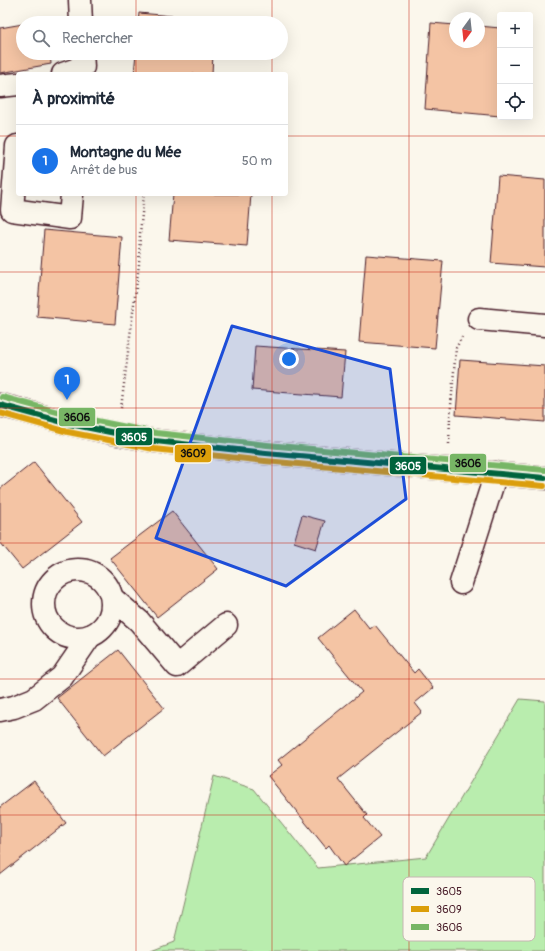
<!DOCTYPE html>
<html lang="fr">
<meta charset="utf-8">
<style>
:root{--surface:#fff;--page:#f2f2f3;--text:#1f2937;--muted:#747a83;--line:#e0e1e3;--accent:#1a73e8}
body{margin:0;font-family:Pangolin,sans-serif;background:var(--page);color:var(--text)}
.controls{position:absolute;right:12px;top:12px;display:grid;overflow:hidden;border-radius:4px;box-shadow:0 4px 16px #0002}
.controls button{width:36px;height:36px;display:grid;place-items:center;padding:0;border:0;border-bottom:1px solid var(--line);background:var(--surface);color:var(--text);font:20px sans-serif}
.compass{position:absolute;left:449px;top:12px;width:36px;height:36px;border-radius:50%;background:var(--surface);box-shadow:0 4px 16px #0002;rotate:195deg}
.you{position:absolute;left:289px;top:359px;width:14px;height:14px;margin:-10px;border:3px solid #fff;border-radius:50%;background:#1a73e8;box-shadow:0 0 0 6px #1a73e833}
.badge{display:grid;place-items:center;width:26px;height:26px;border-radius:50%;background:var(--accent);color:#fff;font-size:13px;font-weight:700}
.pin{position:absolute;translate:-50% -33px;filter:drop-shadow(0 1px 2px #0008)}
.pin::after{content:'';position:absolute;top:21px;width:14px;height:12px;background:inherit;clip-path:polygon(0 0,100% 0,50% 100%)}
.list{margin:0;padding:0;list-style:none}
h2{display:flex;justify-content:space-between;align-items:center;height:52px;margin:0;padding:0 16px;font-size:17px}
h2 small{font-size:13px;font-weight:400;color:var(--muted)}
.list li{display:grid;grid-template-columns:26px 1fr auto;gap:12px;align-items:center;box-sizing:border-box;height:72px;padding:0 16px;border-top:1px solid var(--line)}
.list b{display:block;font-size:15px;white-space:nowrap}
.list p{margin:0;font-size:13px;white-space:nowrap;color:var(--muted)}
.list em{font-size:13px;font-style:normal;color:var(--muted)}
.icon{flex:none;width:22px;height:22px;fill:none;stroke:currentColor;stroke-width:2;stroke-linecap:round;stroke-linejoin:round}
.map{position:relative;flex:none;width:545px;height:951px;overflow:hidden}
.search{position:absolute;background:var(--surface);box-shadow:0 4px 16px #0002;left:16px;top:16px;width:272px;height:44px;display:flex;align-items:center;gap:10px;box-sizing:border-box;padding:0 14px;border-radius:22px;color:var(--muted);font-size:15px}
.panel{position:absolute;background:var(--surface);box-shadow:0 4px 16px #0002;left:16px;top:72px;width:272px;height:124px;border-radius:4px}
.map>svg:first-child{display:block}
.green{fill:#b9edae;stroke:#82866c}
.building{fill:#f4c4a4;stroke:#4a1f2b}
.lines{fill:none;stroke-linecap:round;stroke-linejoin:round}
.minor-casing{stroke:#4a1f2b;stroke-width:25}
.path{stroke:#4a1f2b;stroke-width:2.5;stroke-dasharray:1 3;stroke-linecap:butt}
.minor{stroke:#fbf7ec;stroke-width:22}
.bus-1-casing{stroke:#fbf7ec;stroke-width:9}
.bus-2-casing{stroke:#fbf7ec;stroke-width:9}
.bus-3-casing{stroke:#fbf7ec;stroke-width:9}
.bus-1{stroke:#00643c;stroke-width:6}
.bus-2{stroke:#db9e09;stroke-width:6}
.bus-3{stroke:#77b665;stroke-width:6}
.marked{fill:#1d4ed8;fill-opacity:0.2;stroke:#1d4ed8;stroke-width:3;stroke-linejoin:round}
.grid{fill:none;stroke:#c8321e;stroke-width:1;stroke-opacity:0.55}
.key{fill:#fbf7ec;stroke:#c6b6b2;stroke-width:1}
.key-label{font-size:11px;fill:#4a1f2b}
.line-badge{stroke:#fbf7ec;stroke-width:1.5}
.badge-label{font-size:11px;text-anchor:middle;font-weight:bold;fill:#fff}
.pale-badge-label{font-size:11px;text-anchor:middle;font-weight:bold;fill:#111}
</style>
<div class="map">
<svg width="545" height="951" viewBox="0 0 545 951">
<rect width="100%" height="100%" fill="#fbf7ec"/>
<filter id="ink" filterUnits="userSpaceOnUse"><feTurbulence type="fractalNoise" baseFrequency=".025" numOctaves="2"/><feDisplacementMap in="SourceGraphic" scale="8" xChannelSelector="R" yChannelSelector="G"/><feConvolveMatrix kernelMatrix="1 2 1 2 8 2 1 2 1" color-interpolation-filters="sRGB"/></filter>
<g filter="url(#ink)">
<!-- green -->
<path class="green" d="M520,699L545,701V951H151L174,942L214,776L254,789L318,868L426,857Z"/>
<!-- building -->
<g class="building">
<path d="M139,13L216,20V23H138Z"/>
<path d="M431,23L455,25V42H479V26L500,28V116L425,109Z"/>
<path d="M23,24V53H50L51,64L0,73V28Z"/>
<path d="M136,53H213L212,74H134Z"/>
<path d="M498,176L545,180V267L491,263Z"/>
<path d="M173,194H251L247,246L169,240Z"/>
<path d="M44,230L122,237L115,324L37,317Z"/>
<path d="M366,255L443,261L435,348L359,342Z"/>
<path d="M255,346L345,352L341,397L252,390Z"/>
<path d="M460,360L545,366V422L456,415Z"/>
<path d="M34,462L82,522L22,569L0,542V489Z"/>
<path d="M172,511L218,569L157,617L110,558Z"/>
<path d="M302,515L325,521L316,549L294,542Z"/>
<path d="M354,609L370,629L375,625L414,673L418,669L433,688L415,703L422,712L338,779L367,815L364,818L380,837L344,866L329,845L326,848L268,776L282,765L278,760L362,692L318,638Z"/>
<path d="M118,650L164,708L103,756L57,698Z"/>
<path d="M34,781L66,823L0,875V807Z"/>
</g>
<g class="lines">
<!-- minor casing -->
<g class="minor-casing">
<g id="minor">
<path d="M80,0L81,23"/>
<path d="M63,74L83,67L82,53"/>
<path d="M0,86L18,84"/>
<path d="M17,146L12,210L70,218L72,194"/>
<path d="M479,319L545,325"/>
<path d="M0,405L20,410L70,424L118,434L155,441L266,453L545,478"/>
<circle cx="78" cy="604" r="34"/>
<path d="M461,583L496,473"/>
<path d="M112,598L139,621L177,666L226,625"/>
<path d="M0,710L14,707L34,699L62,677L90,636"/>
</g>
</g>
<!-- path -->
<g class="path">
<path d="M121,408L139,264L140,234L144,194"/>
<path d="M449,444L450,417L456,348L462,337"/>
</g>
<!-- minor -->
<use href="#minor" class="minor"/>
<!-- bus-1 casing -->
<g class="bus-1-casing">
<path id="bus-1" d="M0,405L70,424L155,441L266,453L545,478"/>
</g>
<!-- bus-2 casing -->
<g class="bus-2-casing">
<path id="bus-2" d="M0,413L68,432L154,449L265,461L544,486"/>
</g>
<!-- bus-3 casing -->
<g class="bus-3-casing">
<path id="bus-3" d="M2,397L72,416L156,433L267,445L545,470"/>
</g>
<!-- bus-1 -->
<use href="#bus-1" class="bus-1"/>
<!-- bus-2 -->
<use href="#bus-2" class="bus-2"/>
<!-- bus-3 -->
<use href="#bus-3" class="bus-3"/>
</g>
</g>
<!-- marked area -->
<path class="marked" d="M232,326L390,369L406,499L286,586L156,538Z"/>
<!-- grid -->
<path class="grid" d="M136,0V23M272,0V23M409,0V951M136,53V74M272,53V74M0,136H18M286,136H545M136,194V951M272,194V951M0,272H545M0,408H545M0,543H545M0,679H545M0,815H545"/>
<!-- legend -->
<rect x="403" y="877" width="132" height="64" rx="6" class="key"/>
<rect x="411" y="888" width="18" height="6" fill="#00643c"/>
<rect x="411" y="906" width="18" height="6" fill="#db9e09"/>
<rect x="411" y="924" width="18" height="6" fill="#77b665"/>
<g class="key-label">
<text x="436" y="895">3605</text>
<text x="436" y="913">3609</text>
<text x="436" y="931">3606</text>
</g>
<g class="line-badge">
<rect x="58" y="407" width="38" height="20" rx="4" fill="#77b665"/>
<rect x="115" y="427" width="38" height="19" rx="4" fill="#00643c"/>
<rect x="174" y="444" width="38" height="19" rx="4" fill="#db9e09"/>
<rect x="449" y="453" width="38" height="20" rx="4" fill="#77b665"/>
<rect x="389" y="456" width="38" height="19" rx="4" fill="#00643c"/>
</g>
<g class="badge-label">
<text x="134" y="441">3605</text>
<text x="408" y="470">3605</text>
</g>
<g class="pale-badge-label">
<text x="77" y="421">3606</text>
<text x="193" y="457">3609</text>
<text x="468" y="467">3606</text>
</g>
</svg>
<div class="controls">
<button>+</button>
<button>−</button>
<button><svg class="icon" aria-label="locate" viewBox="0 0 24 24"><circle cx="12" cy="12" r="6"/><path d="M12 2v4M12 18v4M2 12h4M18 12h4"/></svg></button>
</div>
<svg class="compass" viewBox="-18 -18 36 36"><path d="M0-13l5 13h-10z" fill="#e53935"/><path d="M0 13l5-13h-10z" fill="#747a83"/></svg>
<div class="you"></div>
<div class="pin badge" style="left:67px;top:400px">1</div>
<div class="search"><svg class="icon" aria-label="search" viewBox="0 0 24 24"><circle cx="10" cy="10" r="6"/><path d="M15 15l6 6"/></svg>Rechercher</div>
<section class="panel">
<h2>À proximité<small></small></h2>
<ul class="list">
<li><span class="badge">1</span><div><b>Montagne du Mée</b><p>Arrêt de bus</p></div><em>50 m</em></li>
</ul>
</section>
</div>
